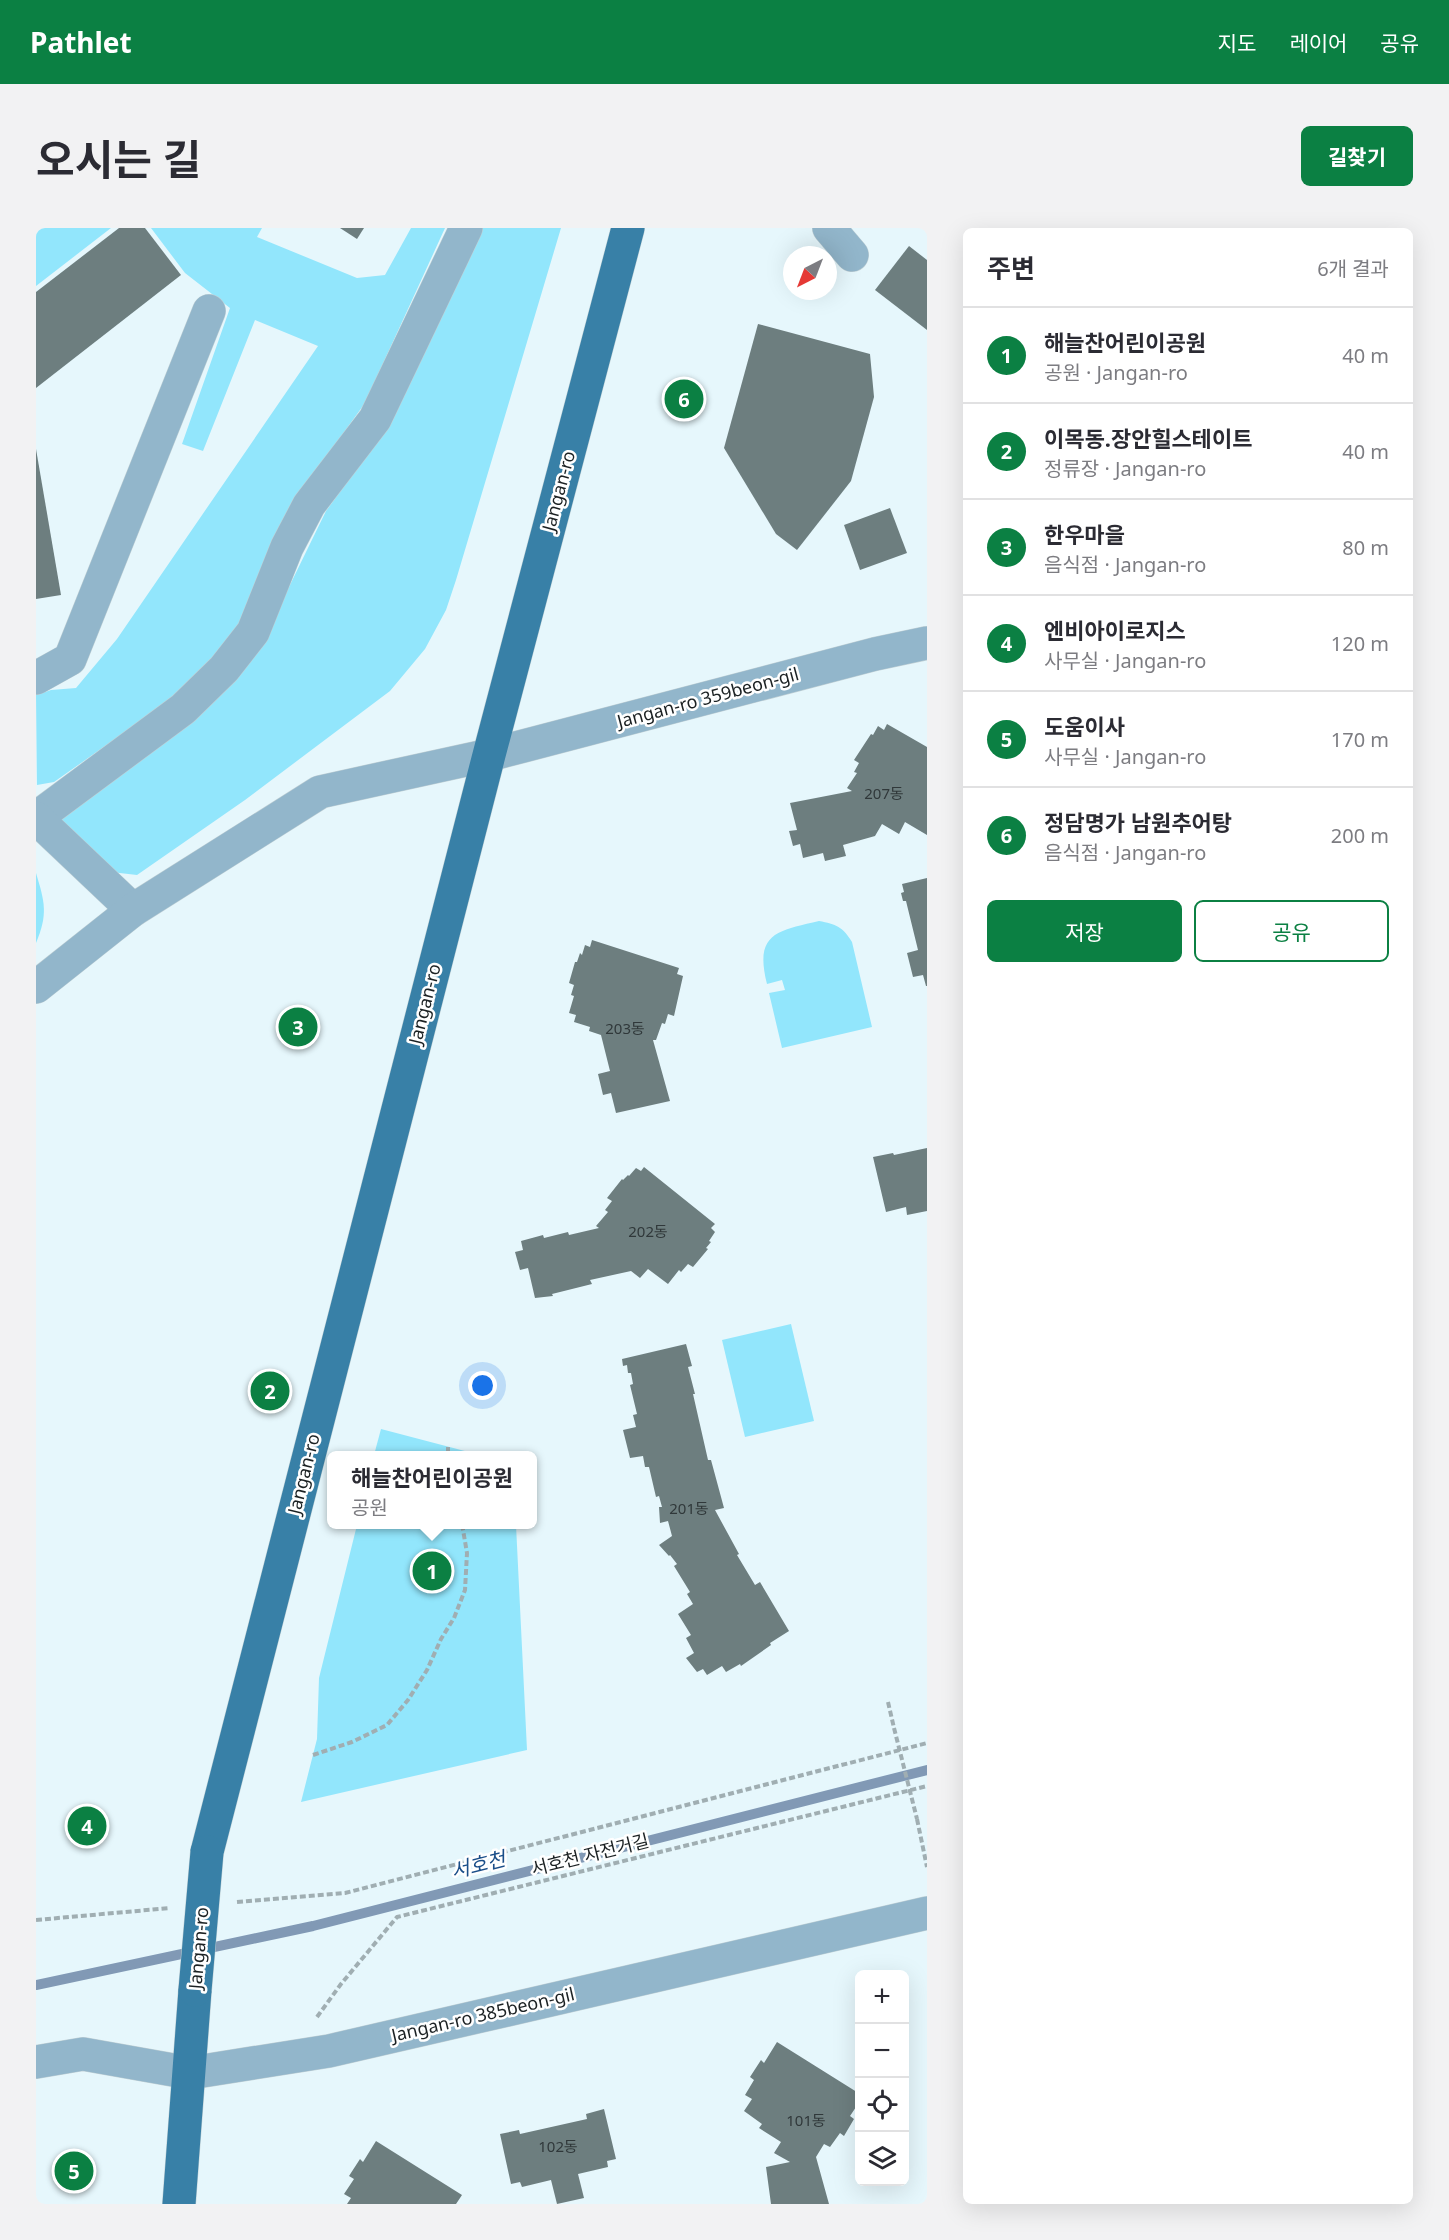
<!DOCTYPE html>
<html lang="ko">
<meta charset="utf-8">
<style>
:root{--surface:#fff;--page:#f2f2f3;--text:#2b2b33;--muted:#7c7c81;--line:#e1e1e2;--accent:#0b8043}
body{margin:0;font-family:"Noto Sans","Noto Sans KR",sans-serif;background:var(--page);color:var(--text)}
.controls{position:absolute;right:18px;bottom:18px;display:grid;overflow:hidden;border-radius:9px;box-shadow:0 6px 24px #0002}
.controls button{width:54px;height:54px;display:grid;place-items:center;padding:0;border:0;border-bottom:2px solid var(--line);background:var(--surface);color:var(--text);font:30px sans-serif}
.compass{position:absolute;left:747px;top:18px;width:54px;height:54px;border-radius:50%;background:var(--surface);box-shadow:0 6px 24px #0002;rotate:222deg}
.you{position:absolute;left:447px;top:1158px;width:21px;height:21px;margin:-15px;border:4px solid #fff;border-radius:50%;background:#1a73e8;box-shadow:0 0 0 9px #1a73e833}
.badge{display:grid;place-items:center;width:39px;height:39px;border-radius:50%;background:var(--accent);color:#fff;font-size:20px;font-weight:700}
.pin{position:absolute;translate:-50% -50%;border:3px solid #fff;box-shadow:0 2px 6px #0006}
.popup{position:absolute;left:291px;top:1223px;width:210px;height:78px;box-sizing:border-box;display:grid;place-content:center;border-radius:9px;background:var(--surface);filter:drop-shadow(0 2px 4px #0005);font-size:20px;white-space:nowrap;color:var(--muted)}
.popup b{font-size:22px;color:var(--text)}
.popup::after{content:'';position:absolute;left:50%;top:100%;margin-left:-12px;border:12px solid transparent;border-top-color:var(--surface)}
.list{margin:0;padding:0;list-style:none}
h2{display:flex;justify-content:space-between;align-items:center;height:78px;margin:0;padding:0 24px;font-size:26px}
h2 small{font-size:20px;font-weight:400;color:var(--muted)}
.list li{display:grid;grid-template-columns:39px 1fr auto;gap:18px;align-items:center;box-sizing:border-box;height:96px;padding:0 24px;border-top:2px solid var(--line)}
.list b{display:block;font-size:22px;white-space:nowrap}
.list p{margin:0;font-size:20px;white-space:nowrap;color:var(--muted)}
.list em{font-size:20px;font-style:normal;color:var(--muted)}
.actions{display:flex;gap:12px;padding:18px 24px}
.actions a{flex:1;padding:14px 0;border:2px solid var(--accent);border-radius:9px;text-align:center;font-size:21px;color:var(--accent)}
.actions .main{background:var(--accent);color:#fff}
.icon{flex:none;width:33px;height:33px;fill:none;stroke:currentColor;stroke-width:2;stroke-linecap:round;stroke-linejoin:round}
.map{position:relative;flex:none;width:891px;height:1976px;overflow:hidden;border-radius:9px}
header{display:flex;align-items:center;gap:36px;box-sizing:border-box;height:84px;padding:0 30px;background:var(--accent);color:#fff}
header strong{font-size:28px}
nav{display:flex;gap:33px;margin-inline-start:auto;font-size:21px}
.intro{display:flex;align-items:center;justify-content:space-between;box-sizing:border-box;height:144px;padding:0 36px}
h1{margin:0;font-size:42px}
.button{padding:15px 27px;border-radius:9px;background:var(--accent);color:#fff;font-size:21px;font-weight:700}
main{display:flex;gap:36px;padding:0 36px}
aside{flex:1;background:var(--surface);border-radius:9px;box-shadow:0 6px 24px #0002}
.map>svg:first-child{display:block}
.green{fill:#92e6fc}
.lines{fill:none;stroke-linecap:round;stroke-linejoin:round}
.stream{stroke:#8199b5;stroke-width:10}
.building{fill:#6d7e7f}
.minor-casing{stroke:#c1d0d5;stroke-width:34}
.major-casing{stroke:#c1d0d5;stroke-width:34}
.path{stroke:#a0aeb2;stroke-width:4;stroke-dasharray:6 3;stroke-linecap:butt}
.minor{stroke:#92b6cb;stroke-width:33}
.major{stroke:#3880a7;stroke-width:33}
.major-bridge-casing{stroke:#c1d0d5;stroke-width:34;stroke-linecap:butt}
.path-bridge{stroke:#a0aeb2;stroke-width:4;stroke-dasharray:6 3;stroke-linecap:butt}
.major-bridge{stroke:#3880a7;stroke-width:33}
.labels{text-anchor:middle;stroke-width:5;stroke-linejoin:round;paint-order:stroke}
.number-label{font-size:15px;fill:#30383a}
.street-label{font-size:18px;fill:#1b2123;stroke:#fff}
.water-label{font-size:20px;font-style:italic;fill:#1a4e89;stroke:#fff}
</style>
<header>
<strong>Pathlet</strong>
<nav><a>지도</a><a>레이어</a><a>공유</a></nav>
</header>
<div class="intro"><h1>오시는 길</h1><a class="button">길찾기</a></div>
<main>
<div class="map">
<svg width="891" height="1976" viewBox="0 0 891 1976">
<rect width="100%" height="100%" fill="#e6f7fc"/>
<!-- green -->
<g class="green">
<path d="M0,0H75L0,58Z"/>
<path d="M115,0H226L221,9L321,50L349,47L375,0H409L329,175L263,267L206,395L176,434L136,471L18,554L1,557L0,467L15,462L40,460L81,411L282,118L219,92L167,223L146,216L194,80L149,45Z"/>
<path d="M443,0H525L420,352L410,382L389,421L354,463L209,572L101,647L75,644L20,589L231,404L290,283L351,199Z"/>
<path d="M0,645C9,675 12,686 0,715Z"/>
<path d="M783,693C800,696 807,699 816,714L836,799L746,820L733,765L749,762L746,752L731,756C718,705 741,703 783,693Z"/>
<path d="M755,1096L778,1193L709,1209L686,1112Z"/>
<path d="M345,1201L444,1227H338Z"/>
<path d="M321,1297H480L491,1522L265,1574L281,1511L283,1450Z"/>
</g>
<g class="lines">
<!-- stream -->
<path class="stream" d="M0,1757L277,1698L891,1542"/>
</g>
<!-- building -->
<g class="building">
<path d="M83,0H109L145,47L0,160V64Z"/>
<path d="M304,0H328L321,11Z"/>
<path d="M873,18L891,32V102L839,62Z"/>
<path d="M722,96L834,126L838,169L815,253L761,322L740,306L688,220Z"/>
<path d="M0,221L25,367L0,371Z"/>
<path d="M854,280L871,325L824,342L808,297Z"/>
<path d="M851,496L891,519V607L869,594L863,606L846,596L839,608L807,617L810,628L789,633L787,625L767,630L764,616L757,618L753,603L761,602L754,575L816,563L811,560L821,545L818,544L823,535L818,532L835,506L837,507L842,498L848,502Z"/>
<path d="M891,650V758H890L887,747L877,749L871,725L882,722L870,673H867L865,665L868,664L866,656Z"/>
<path d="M556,712L643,740L641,746L647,748L638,788L632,786L629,796L626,795L620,812H617L634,873L580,885L575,865L567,867L562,846L574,843L565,807L553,803L554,799L538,794L540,787L533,785L538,768L535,767L538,757L533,755L539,734H541L544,725L546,727L549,717L554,719Z"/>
<path d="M891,920V983L871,987L870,979L850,984L837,929L857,925L858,927Z"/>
<path d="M608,939L679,996L675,1000L679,1004L673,1013L675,1014L670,1020L672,1021L657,1039L652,1036L645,1044L643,1042L632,1056L612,1041L604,1050L595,1043L554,1052L556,1056L516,1066L517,1068L499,1070L492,1040L484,1042L479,1024L487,1022L485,1013L507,1007L508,1010L532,1004L533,1007L563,1000L560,998L572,984L569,982L576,973L571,970L586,951L587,952L592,947L593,948L600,940L605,943Z"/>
<path d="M650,1116L656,1138L652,1139L659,1166H657L672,1232H675L688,1280L679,1282L703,1326L701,1327L719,1357L724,1354L753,1403L734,1415L735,1417L705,1438L704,1436L690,1444L686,1438L671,1447L667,1441L661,1444L650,1430L658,1425L650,1410L655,1407L642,1386L657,1376L651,1366L654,1364L638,1338L641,1336L634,1327L633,1328L623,1317L636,1308L632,1293L624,1295L623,1279H626L623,1268L620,1269L613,1239H609L607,1228L594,1230L587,1202L600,1199L597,1187L601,1186L594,1157L597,1156L595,1145H592L591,1137L587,1138L586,1131Z"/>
<path d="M741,1814L824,1866V1873L814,1888L818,1891L808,1908L804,1905L794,1919L788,1916L780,1929L793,1976H735L730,1939L754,1934L738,1925L745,1914L723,1900L726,1896L708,1883L716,1871L709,1867L718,1852L714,1849L725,1832L728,1835Z"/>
<path d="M568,1881L580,1931L571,1933L572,1939L542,1946L548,1970L521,1976L515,1952L486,1959L484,1954L475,1956L464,1906L483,1902L484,1906L551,1891L550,1886Z"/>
<path d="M340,1913L426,1967L420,1976H311L315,1970L308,1966L318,1951L313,1948L324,1931L327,1934Z"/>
</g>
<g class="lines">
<!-- minor casing -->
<g class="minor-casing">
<g id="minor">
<path d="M793,0L816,27"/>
<path d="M0,450L34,431L173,83"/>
<path d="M0,590L147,481L188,441L217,404L251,319L273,277L339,191L430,0"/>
<path d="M0,590L97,682"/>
<path d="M0,759L97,682L284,564L453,527L839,426L891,415"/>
<path d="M0,1834L47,1826L154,1845L293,1823L891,1685"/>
</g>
</g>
<!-- major casing -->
<g class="major-casing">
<g id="major">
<path d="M171,1624L453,527L592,0"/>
<path d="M143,1976L159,1762"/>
</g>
</g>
<!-- path -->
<g class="path">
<path d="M412,1219V1228"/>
<path d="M852,1474L858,1500"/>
<path d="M277,1527L316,1514L351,1497L372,1472L391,1442L405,1411L418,1390L429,1362L431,1325L426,1296"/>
<path d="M881,1591L891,1639"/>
<path d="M201,1674L309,1665L891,1515"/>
<path d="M0,1692L134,1680"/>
<path d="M281,1789L305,1756L361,1689L891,1558"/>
</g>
<!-- minor -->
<use href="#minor" class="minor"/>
<!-- major -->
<use href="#major" class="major"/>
<!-- major-bridge casing -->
<g class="major-bridge-casing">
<path id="major-bridge" d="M159,1762L171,1624"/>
</g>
<!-- path-bridge -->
<path class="path-bridge" d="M858,1500L881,1591"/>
<!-- major-bridge -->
<use href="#major-bridge" class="major-bridge"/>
</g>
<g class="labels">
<!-- number labels -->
<g class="number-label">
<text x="848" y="571">207동</text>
<text x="589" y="806">203동</text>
<text x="612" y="1009">202동</text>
<text x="653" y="1286">201동</text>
<text x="770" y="1898">101동</text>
<text x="522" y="1924">102동</text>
</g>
<!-- street labels -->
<g class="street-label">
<text transform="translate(523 263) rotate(-75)" y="6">Jangan-ro</text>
<text transform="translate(672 470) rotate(-15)" y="6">Jangan-ro 359beon-gil</text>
<text transform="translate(389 776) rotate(-76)" y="6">Jangan-ro</text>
<text transform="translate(268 1246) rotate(-76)" y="6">Jangan-ro</text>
<text transform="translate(554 1627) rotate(-14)" y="6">서호천 자전거길</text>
<text transform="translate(163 1720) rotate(-85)" y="6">Jangan-ro</text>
<text transform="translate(447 1787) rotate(-13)" y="6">Jangan-ro 385beon-gil</text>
</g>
<!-- water labels -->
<g class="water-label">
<text transform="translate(442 1637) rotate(-14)" y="7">서호천</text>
</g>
</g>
</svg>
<div class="controls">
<button>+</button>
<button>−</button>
<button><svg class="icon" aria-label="locate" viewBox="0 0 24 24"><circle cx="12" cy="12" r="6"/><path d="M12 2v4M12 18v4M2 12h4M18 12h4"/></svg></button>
<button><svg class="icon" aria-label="layers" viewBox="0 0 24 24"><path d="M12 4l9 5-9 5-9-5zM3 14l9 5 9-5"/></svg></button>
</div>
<svg class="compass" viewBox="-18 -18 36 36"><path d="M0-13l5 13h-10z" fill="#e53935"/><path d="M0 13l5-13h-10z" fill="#7c7c81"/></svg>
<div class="you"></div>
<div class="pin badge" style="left:396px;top:1343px">1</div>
<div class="popup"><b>해늘찬어린이공원</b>공원</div>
<div class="pin badge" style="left:234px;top:1163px">2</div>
<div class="pin badge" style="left:262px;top:799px">3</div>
<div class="pin badge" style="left:51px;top:1598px">4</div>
<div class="pin badge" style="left:38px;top:1943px">5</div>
<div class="pin badge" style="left:648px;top:171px">6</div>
</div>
<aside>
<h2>주변<small>6개 결과</small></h2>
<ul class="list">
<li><span class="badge">1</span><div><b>해늘찬어린이공원</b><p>공원 · Jangan-ro</p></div><em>40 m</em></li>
<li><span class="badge">2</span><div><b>이목동.장안힐스테이트</b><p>정류장 · Jangan-ro</p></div><em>40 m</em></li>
<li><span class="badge">3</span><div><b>한우마을</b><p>음식점 · Jangan-ro</p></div><em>80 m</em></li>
<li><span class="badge">4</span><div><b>엔비아이로지스</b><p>사무실 · Jangan-ro</p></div><em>120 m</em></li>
<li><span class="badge">5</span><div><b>도움이사</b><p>사무실 · Jangan-ro</p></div><em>170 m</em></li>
<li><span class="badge">6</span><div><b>정담명가 남원추어탕</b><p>음식점 · Jangan-ro</p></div><em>200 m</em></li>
</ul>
<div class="actions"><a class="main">저장</a><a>공유</a></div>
</aside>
</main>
